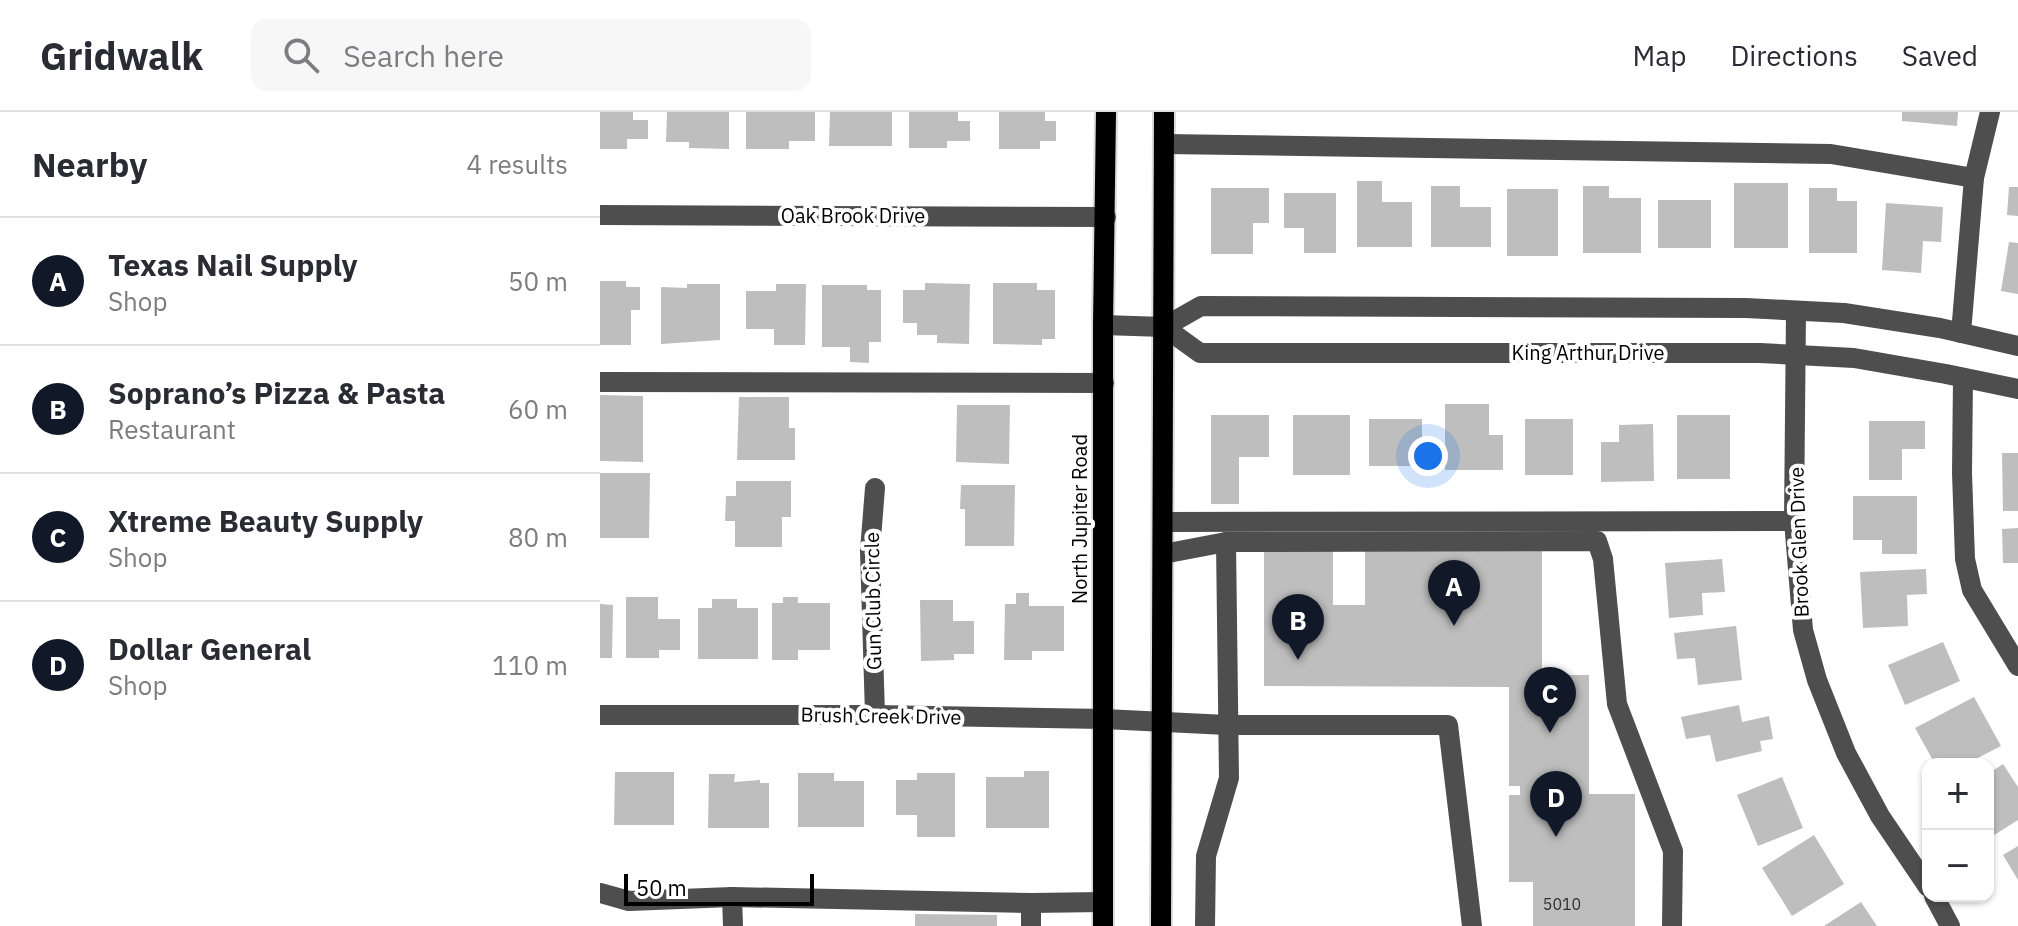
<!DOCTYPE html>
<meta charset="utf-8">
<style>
:root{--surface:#fff;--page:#f7f7f7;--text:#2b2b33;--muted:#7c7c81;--line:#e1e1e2;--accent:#111827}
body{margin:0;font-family:"IBM Plex Sans",sans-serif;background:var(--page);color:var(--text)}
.controls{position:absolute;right:24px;bottom:24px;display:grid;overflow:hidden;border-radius:16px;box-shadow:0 2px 6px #0004}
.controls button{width:72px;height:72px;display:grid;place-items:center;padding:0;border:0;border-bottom:2px solid var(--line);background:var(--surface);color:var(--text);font:40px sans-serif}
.scale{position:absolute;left:24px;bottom:20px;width:190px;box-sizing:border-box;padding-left:8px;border:4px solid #000;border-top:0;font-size:22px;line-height:28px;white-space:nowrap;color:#000;-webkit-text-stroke:6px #fff;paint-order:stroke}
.you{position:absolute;left:828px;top:344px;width:28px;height:28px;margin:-20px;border:6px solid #fff;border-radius:50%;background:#1a73e8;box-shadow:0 0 0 12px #1a73e833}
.badge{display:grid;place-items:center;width:52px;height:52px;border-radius:50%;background:var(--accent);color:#fff;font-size:26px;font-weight:700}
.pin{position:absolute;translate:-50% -66px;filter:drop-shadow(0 2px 4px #0008)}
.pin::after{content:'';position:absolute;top:42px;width:28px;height:24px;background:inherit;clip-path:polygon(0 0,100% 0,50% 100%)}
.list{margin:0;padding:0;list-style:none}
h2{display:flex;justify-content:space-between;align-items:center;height:104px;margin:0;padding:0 32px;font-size:34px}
h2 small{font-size:26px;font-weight:400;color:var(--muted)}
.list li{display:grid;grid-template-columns:52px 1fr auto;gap:24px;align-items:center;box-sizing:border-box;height:128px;padding:0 32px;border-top:2px solid var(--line)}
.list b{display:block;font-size:30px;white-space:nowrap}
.list p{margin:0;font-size:26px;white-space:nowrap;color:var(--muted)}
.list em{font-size:26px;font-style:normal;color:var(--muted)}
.icon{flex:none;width:44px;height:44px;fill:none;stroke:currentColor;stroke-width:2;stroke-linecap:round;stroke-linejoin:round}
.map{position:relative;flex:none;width:1418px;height:814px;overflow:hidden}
header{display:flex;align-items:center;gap:48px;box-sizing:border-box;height:112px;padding:0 40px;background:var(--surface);border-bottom:2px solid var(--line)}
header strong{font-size:38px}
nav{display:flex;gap:44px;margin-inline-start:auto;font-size:28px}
.search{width:560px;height:72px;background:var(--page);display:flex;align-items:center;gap:20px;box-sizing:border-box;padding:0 28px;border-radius:16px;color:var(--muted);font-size:30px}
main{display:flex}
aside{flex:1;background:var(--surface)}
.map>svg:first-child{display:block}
.building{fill:#bebebe}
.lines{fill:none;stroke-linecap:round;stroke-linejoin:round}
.major-casing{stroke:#dbdbdb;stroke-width:24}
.minor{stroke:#4e4e4e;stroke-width:20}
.major{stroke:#000;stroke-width:20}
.labels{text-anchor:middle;stroke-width:8;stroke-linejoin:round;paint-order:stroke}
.number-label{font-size:16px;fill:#303030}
.street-label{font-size:20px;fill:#000;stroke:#fff}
</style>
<header>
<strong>Gridwalk</strong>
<div class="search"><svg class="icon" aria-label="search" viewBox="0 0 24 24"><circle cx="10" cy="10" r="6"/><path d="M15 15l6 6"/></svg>Search here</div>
<nav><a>Map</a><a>Directions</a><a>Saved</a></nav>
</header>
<main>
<aside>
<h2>Nearby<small>4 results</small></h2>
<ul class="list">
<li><span class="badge">A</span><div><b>Texas Nail Supply</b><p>Shop</p></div><em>50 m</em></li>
<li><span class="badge">B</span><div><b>Soprano’s Pizza &amp; Pasta</b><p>Restaurant</p></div><em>60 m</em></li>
<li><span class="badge">C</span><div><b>Xtreme Beauty Supply</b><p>Shop</p></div><em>80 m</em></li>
<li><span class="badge">D</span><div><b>Dollar General</b><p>Shop</p></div><em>110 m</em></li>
</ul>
</aside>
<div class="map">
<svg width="1418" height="814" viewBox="0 0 1418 814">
<rect width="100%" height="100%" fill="#fff"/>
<!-- building -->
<g class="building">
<path d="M0,0H33V8H48V27H27V37H0Z"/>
<path d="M67,0H129V37L89,36V30H66Z"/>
<path d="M146,0H215V29H189V37H146Z"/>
<path d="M230,0H292V34H229Z"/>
<path d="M309,0H358V9H370V29H347V36H309Z"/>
<path d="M399,0H445V9H456V29H440V37H399Z"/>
<path d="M1302,0H1358L1357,14L1302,9Z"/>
<path d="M757,69H782V90H812V135H757Z"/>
<rect x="1134" y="71" width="54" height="65"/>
<path d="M831,74H860V95H891V135H831Z"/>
<path d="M983,74H1009V86H1041V141H983Z"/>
<path d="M1409,75H1418V104L1407,103Z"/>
<path d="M611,76H669V111H653V142H611Z"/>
<path d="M1209,76H1237V89H1257V141H1209Z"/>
<rect x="907" y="77" width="51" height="67"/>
<path d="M684,81H736V141H704V116H684Z"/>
<rect x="1058" y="88" width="53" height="48"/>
<path d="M1286,91L1343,95L1341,130L1323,129L1321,161L1282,158Z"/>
<path d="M1409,130L1418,131V182L1401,179Z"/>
<path d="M0,169H26V175H40V198H31V233H0Z"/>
<path d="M325,171L370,172L369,232L337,231V223H317V211H303V178H325Z"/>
<path d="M393,171H437V178H455V227H442V233L393,232Z"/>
<path d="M87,172H120V228L61,232V175L87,176Z"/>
<path d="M176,172H206L205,233H174V217H146V179H176Z"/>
<path d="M222,173H267V178H281V230H269V251L250,250V235H222Z"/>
<path d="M0,283L43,284V350L0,349Z"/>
<path d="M139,285H189V316H195V348H137Z"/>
<path d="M845,292H889V323H903V358H845Z"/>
<path d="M357,293H410L409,352L356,350Z"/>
<path d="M611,303H669V345H639V392H611Z"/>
<rect x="693" y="303" width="57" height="60"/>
<rect x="1077" y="303" width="53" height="64"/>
<rect x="769" y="307" width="53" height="47"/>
<rect x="925" y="307" width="48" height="56"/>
<path d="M1269,309H1325V337H1302V368H1269Z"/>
<path d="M1053,312L1054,369L1001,370V330H1019V313Z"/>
<path d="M1402,341H1418V399H1403Z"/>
<path d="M0,361H50L49,426H0Z"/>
<path d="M136,369H191V405H182V435H135V409H125L126,384H136Z"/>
<path d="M361,373H415L414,434H365V397H360Z"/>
<path d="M1253,384H1317V442H1282V428H1253Z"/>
<path d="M1418,416V451H1403L1402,417Z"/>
<path d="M765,436H942V563H989V682H1035V814H933V770H909V683H920V674H909V575L664,574V437H733V493H765Z"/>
<path d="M1122,447L1125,480L1102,481L1103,503L1069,506L1065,451Z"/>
<path d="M1326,457L1327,482L1307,483L1308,514L1263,516L1260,460Z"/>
<path d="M416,481H429V494H464V539H432V548H404L405,492H416Z"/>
<path d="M26,485H58V507H80V538H59V546H26Z"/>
<path d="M183,485H198V491H230V538H198V548H172V491H183Z"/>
<path d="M112,487H137V496H158V547H98V496H112Z"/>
<path d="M320,488H353V509H374V542H354V548L321,549Z"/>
<path d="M0,492L13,493L12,546H0Z"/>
<path d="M1136,514L1142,568L1098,573L1095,546L1077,547L1074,521Z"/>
<path d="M1343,530L1360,569L1305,593L1288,553Z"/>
<path d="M1374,585L1401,634L1366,652H1335L1315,616Z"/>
<path d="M1139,593L1142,610L1169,604L1173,627L1160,629L1162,639L1116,650L1110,623L1086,627L1081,605Z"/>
<path d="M1403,652L1418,675V708L1388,727V662Z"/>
<path d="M424,659H449V716H386V665H424Z"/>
<path d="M15,660H74V713H14Z"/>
<path d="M198,661H234V669H264V715H198Z"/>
<path d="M317,661H355V725H317V703H296V668H317Z"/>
<path d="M109,662H135L134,670L160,668V671H169V716H108Z"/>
<path d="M1182,665L1203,716L1158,734L1137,683Z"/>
<path d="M1214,723L1244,772L1192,804L1162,756Z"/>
<path d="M1418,734V768L1403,743Z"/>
<path d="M1261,790L1277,814H1224Z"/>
<path d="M315,802L397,803V814H315Z"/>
</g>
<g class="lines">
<!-- major casing -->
<g class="major-casing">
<g id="major">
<path d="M503,814V213L506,0"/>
<path d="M561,814L564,0"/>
</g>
</g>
<!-- minor -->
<g class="minor">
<path d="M564,32L1231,42L1374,66"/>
<path d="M0,103L506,105"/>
<path d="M1196,199L1194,409L1203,518L1217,568L1246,641L1280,704L1328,775"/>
<path d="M503,213L564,215L601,194L1146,196L1244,201L1340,216L1418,234"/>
<path d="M564,215L600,241H1160L1254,246L1346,262L1418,277"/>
<path d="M1361,221L1374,66L1390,0"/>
<path d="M1363,266L1362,361L1365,447L1372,478L1418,554"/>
<path d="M0,270L504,271"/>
<path d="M275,376L270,439L275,603"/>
<path d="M563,410L1194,409"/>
<path d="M563,442L626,430L997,429L1003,447L1017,592L1073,739L1072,814"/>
<path d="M0,603H275L504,607L627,613H848L872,814"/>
<path d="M0,781L29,789L132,785L431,791L503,790"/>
<path d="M1334,784L1350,814"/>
<path d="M132,785L133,814"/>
<path d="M431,814V791"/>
<path d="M605,814L606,744L629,666L626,430"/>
</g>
<!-- major -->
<use href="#major" class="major"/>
</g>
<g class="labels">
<!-- number labels -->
<g class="number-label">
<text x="962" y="798">5010</text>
</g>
<!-- street labels -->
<g class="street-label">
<text x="253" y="111">Oak Brook Drive</text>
<text x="988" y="248">King Arthur Drive</text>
<text transform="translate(480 407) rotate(-90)" y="7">North Jupiter Road</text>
<text transform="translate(1199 430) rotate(-92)" y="7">Brook Glen Drive</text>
<text transform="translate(273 489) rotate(-91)" y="7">Gun Club Circle</text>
<text transform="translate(281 604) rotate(1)" y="7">Brush Creek Drive</text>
</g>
</g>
</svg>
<div class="controls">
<button>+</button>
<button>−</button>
</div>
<div class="scale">50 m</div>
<div class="you"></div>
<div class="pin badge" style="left:854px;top:514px">A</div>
<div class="pin badge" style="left:698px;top:548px">B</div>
<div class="pin badge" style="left:950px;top:621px">C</div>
<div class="pin badge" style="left:956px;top:725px">D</div>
</div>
</main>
